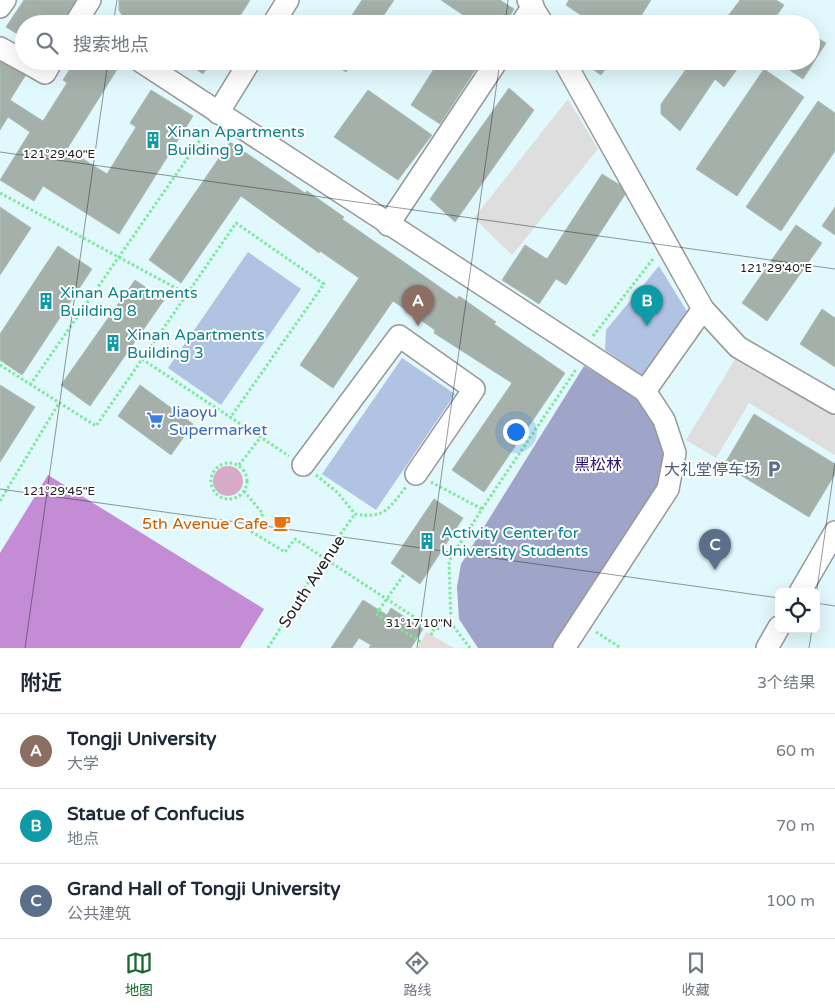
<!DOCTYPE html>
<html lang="zh">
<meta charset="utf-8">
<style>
:root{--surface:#fff;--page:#f2f2f3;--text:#1f2937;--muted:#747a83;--line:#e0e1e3;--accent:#1a6932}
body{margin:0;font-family:"Varela Round","Noto Sans SC",sans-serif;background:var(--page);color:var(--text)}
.controls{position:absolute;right:15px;bottom:15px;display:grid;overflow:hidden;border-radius:8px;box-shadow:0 5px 20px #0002}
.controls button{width:45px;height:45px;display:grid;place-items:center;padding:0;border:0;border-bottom:1px solid var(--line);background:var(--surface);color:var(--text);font:25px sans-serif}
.you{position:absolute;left:515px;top:431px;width:18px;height:18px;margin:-12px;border:4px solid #fff;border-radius:50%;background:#1a73e8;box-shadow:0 0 0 8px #1a73e833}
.badge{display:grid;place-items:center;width:32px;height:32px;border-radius:50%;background:var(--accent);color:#fff;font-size:16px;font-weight:700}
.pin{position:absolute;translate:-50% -41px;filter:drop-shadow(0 1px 2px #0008)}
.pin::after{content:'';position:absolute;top:26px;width:18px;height:15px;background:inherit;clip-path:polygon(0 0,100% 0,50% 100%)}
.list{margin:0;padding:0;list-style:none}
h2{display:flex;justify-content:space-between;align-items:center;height:65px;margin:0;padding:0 20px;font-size:21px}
h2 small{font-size:16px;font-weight:400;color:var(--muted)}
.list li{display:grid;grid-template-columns:32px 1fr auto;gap:15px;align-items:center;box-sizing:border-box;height:75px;padding:0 20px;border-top:1px solid var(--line)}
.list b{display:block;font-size:19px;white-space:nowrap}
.list p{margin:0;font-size:16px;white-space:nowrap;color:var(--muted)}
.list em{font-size:16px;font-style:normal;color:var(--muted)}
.icon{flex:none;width:28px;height:28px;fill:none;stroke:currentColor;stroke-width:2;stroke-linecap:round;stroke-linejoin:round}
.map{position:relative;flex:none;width:835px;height:648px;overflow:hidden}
.search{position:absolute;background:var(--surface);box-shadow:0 5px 20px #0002;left:15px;right:15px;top:15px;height:55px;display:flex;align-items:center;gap:12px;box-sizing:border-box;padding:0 18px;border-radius:28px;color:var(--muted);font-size:19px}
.sheet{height:290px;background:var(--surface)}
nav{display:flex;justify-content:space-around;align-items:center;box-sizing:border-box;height:70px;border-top:1px solid var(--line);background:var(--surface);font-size:14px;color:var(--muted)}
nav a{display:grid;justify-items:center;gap:2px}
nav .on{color:var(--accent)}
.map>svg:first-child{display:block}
.education{fill:#e1f8fc;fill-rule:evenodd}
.grass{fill:#b1c3e3}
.forest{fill:#9fa5c9}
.pitch{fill:#c38cd5}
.parking{fill:#dedede}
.plaza{fill:#e4dbda}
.water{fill:#d7abc7}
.building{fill:#a5b0ab;stroke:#aabeb5}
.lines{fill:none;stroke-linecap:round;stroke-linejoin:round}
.minor-casing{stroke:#989898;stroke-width:24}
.path{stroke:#7aeb95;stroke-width:3;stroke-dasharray:2.5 2.5;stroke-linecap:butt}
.minor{stroke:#fff;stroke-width:21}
.path-bridge{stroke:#7aeb95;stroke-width:3;stroke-dasharray:2.5 2.5;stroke-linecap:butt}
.ticks{fill:none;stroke:#1e1e1e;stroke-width:1;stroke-opacity:0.45}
.labels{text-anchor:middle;stroke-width:4;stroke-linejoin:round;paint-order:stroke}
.culture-label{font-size:16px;fill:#0d838f;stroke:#fff;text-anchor:start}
.shop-label{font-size:16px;fill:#366cbe;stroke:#fff;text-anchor:start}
.park-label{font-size:16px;fill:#2b1771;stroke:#fff}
.service-label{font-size:16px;fill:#4e5e75;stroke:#fff;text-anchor:end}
.food-label{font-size:16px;fill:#c56008;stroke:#fff;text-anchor:end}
.street-label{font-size:16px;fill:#1e1e1e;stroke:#fff}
.ticks-label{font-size:12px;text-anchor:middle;fill:#1e1e1e;stroke:#fff;stroke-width:4;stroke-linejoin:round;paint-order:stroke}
</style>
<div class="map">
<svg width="835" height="648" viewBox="0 0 835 648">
<rect width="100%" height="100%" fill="#e6eeec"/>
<!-- education -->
<path class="education" d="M0,0H835V648H0ZM24,24H811V61H24ZM779,592H816V629H779Z"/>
<!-- grass -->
<g class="grass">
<path d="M248,252L301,289L221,405L168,368Z"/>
<path d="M659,266L688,313L644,377L605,350L606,330Z"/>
<path d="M402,358L455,394L376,510L322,474Z"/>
</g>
<!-- forest -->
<path class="forest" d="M584,366L639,398L656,420L666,453L657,489L556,648H478L459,619L457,587L461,564Z"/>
<!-- pitch -->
<path class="pitch" d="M48,475L264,609L240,648H0V553Z"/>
<!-- parking -->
<g class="parking">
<path d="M568,99L598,149L512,255L474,218Z"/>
<path d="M737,356L835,415V455L749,403L716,458L686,440Z"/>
</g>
<!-- plaza -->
<path class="plaza" d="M427,632L431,635L454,648H417Z"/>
<!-- water -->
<circle class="water" cx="228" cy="481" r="15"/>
<!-- building -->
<g class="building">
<path d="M24,0H77L62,24H24V38L6,27Z"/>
<path d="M119,0H250L235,24H127L119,10Z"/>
<path d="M362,0H394L378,24H346Z"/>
<path d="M441,0H500L514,9L505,24H462L466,17Z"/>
<path d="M569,0H651L636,24H594L566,5Z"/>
<path d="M740,0H776L784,5L771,24H722Z"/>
<path d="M811,34L826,43L803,79L776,61H811Z"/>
<path d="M0,59L27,73L10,100L43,121L67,83L63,80L75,61H107L118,68L67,149L107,174L136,127L130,123L151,90L193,116L119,234L43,186L34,201L0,180L30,132L8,117L0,130Z"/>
<path d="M184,61H211L203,74Z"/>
<path d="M329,61H353L346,72Z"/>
<path d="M439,61H481L440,124L411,105Z"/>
<path d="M587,61H611L601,75L585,64Z"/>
<path d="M692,61H743L724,87L715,79L680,131L661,114V104Z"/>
<path d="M764,69L804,97L737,196L696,169Z"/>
<path d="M509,88L534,110L455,222L430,199Z"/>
<path d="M368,90L432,135L398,180L334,137Z"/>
<path d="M818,101L835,113V151L781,231L746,207Z"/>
<path d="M230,142L305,193L307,191L344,217L342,219L457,299L459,296L496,322L494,324L565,373L484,492L452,470L512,383L434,333L435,330L393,301L333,388L300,365L359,278L320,251L319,253L241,196L181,283L149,260Z"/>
<path d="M602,174L628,190L566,285L556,279L539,304L502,280L525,245L547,259Z"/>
<path d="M0,207L31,228L0,275Z"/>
<path d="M835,207V235L822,226Z"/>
<path d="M796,225L822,243L767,321L742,303Z"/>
<path d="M58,246L92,269L22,375L0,360V334Z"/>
<path d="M135,280L164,300L90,406L61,385Z"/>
<path d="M822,309L835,318V367L800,344Z"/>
<path d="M0,385L35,407L0,462Z"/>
<path d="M140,385L193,424L171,455L118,416Z"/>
<path d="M754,414L835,464V474L809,517L724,465Z"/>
<path d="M434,499L463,518L420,584L391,563Z"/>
<path d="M363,600L387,615L391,608L423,629L411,648H369L371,645L359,638L352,648H331Z"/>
</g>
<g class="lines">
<!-- minor casing -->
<g class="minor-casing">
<g id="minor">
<path d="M528,0L543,24"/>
<path d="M0,7L5,0"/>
<path d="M75,24L90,0"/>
<path d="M273,24L288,0"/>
<path d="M521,24L533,6"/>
<path d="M0,48L24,61"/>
<path d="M24,61L45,73L52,61"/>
<path d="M140,61L645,391L703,309"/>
<path d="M564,61L703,309L738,347L835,403"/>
<path d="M218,113L250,61"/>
<path d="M388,225L497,61"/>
<path d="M303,465L399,336L474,389L416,474"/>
<path d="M800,592L835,532"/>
<path d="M564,648L668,489L675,453L664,420L645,391"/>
<path d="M767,648L779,627"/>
</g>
</g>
<!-- path -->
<g class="path">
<path d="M0,193L187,294"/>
<path d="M593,336L653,259"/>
<path d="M142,359L289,456"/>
<path d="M0,365L96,426L236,223L324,284L230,418"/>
<path d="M30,385L209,127"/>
<circle cx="229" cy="481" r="18"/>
<path d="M239,465L260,438"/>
<path d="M316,475L338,493L355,514C385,519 388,509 406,487"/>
<path d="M431,482L482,509"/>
<path d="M244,491L263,514L252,532L285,552L295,539L434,630L451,623"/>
<path d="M0,501L59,403"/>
<path d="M379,610L376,614L421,642"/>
<path d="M596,632L621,648"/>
<path d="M431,635L434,630"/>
<path d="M268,648L324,557L355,514"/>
<path d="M470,648L451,623L449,561L482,509L577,368"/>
</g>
<!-- minor -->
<use href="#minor" class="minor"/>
<!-- path-bridge -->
<path class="path-bridge" d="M379,610L405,573"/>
</g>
<!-- ticks -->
<path class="ticks" d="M113,24L117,0M505,24L508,0M0,152L835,269M0,489L779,598M816,596L835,463M816,603L835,606M25,648L108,61M417,648L500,61M809,648L812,629"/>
<!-- icons -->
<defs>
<g id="building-bare" transform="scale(1.35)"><path d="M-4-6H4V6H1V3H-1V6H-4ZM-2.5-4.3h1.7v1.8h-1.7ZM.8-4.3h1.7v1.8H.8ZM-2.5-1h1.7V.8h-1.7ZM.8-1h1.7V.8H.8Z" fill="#0f9aa8" stroke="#fff" stroke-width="2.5" paint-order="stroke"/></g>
<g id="supermarket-bare" transform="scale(1.35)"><path d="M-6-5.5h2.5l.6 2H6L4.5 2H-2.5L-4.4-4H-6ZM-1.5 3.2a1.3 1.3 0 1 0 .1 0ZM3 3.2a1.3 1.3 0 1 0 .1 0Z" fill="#3f7fe0" stroke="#fff" stroke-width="2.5" paint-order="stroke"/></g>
<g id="parking-bare" transform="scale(1.35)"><path d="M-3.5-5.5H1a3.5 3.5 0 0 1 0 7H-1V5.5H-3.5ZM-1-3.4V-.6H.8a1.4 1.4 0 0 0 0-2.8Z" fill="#5c6f8a" stroke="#fff" stroke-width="2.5" paint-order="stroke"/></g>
<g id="cafe-bare" transform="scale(1.35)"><path d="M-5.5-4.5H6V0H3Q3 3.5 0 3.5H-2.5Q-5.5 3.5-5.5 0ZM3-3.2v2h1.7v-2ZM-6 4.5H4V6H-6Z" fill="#e8710a" stroke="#fff" stroke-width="2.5" paint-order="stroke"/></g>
</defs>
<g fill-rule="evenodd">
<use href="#building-bare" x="153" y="140"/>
<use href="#building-bare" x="46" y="301"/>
<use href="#building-bare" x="113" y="343"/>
<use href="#supermarket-bare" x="155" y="420"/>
<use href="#parking-bare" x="774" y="469"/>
<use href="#cafe-bare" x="282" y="523"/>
<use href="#building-bare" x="427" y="541"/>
</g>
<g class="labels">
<!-- culture labels -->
<g class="culture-label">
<text x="167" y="137">Xinan Apartments<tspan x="167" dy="18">Building 9</tspan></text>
<text x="60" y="298">Xinan Apartments<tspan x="60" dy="18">Building 8</tspan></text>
<text x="127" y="340">Xinan Apartments<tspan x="127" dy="18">Building 3</tspan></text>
<text x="441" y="538">Activity Center for<tspan x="441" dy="18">University Students</tspan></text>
</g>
<!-- shop labels -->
<g class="shop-label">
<text x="169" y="417">Jiaoyu<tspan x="169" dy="18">Supermarket</tspan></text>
</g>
<!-- park labels -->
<g class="park-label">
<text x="598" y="470">黑松林</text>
</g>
<!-- service labels -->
<g class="service-label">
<text x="760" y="475">大礼堂停车场</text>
</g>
<!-- food labels -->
<g class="food-label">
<text x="268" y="529">5th Avenue Cafe</text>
</g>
<!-- street labels -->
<g class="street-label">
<text transform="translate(311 581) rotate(-57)" y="6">South Avenue</text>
</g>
</g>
<g class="ticks-label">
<text x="59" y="158">121°29'40"E</text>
<text x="776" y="272">121°29'40"E</text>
<text x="59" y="495">121°29'45"E</text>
<text x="419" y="627">31°17'10"N</text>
</g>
</svg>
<div class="controls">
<button><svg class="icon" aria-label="locate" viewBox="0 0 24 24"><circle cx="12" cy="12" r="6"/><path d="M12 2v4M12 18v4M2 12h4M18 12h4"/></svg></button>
</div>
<div class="you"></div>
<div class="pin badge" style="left:418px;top:326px;background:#8d6e63">A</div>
<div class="pin badge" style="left:647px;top:326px;background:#0f9aa8">B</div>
<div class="pin badge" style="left:715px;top:570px;background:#5c6f8a">C</div>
<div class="search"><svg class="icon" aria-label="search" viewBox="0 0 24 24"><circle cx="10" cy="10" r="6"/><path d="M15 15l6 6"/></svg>搜索地点</div>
</div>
<section class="sheet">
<h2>附近<small>3个结果</small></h2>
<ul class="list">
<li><span class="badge" style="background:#8d6e63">A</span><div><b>Tongji University</b><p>大学</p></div><em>60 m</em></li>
<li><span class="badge" style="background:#0f9aa8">B</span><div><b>Statue of Confucius</b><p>地点</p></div><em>70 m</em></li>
<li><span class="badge" style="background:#5c6f8a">C</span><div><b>Grand Hall of Tongji University</b><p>公共建筑</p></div><em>100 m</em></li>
</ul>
</section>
<nav>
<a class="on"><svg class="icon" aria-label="map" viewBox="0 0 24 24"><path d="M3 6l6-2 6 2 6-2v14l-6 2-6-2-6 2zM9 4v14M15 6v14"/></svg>地图</a>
<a><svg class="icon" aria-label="directions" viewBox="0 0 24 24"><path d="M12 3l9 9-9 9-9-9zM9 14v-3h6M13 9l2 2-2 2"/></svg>路线</a>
<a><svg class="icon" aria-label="saved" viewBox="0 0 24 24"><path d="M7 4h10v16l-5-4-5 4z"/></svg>收藏</a>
</nav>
